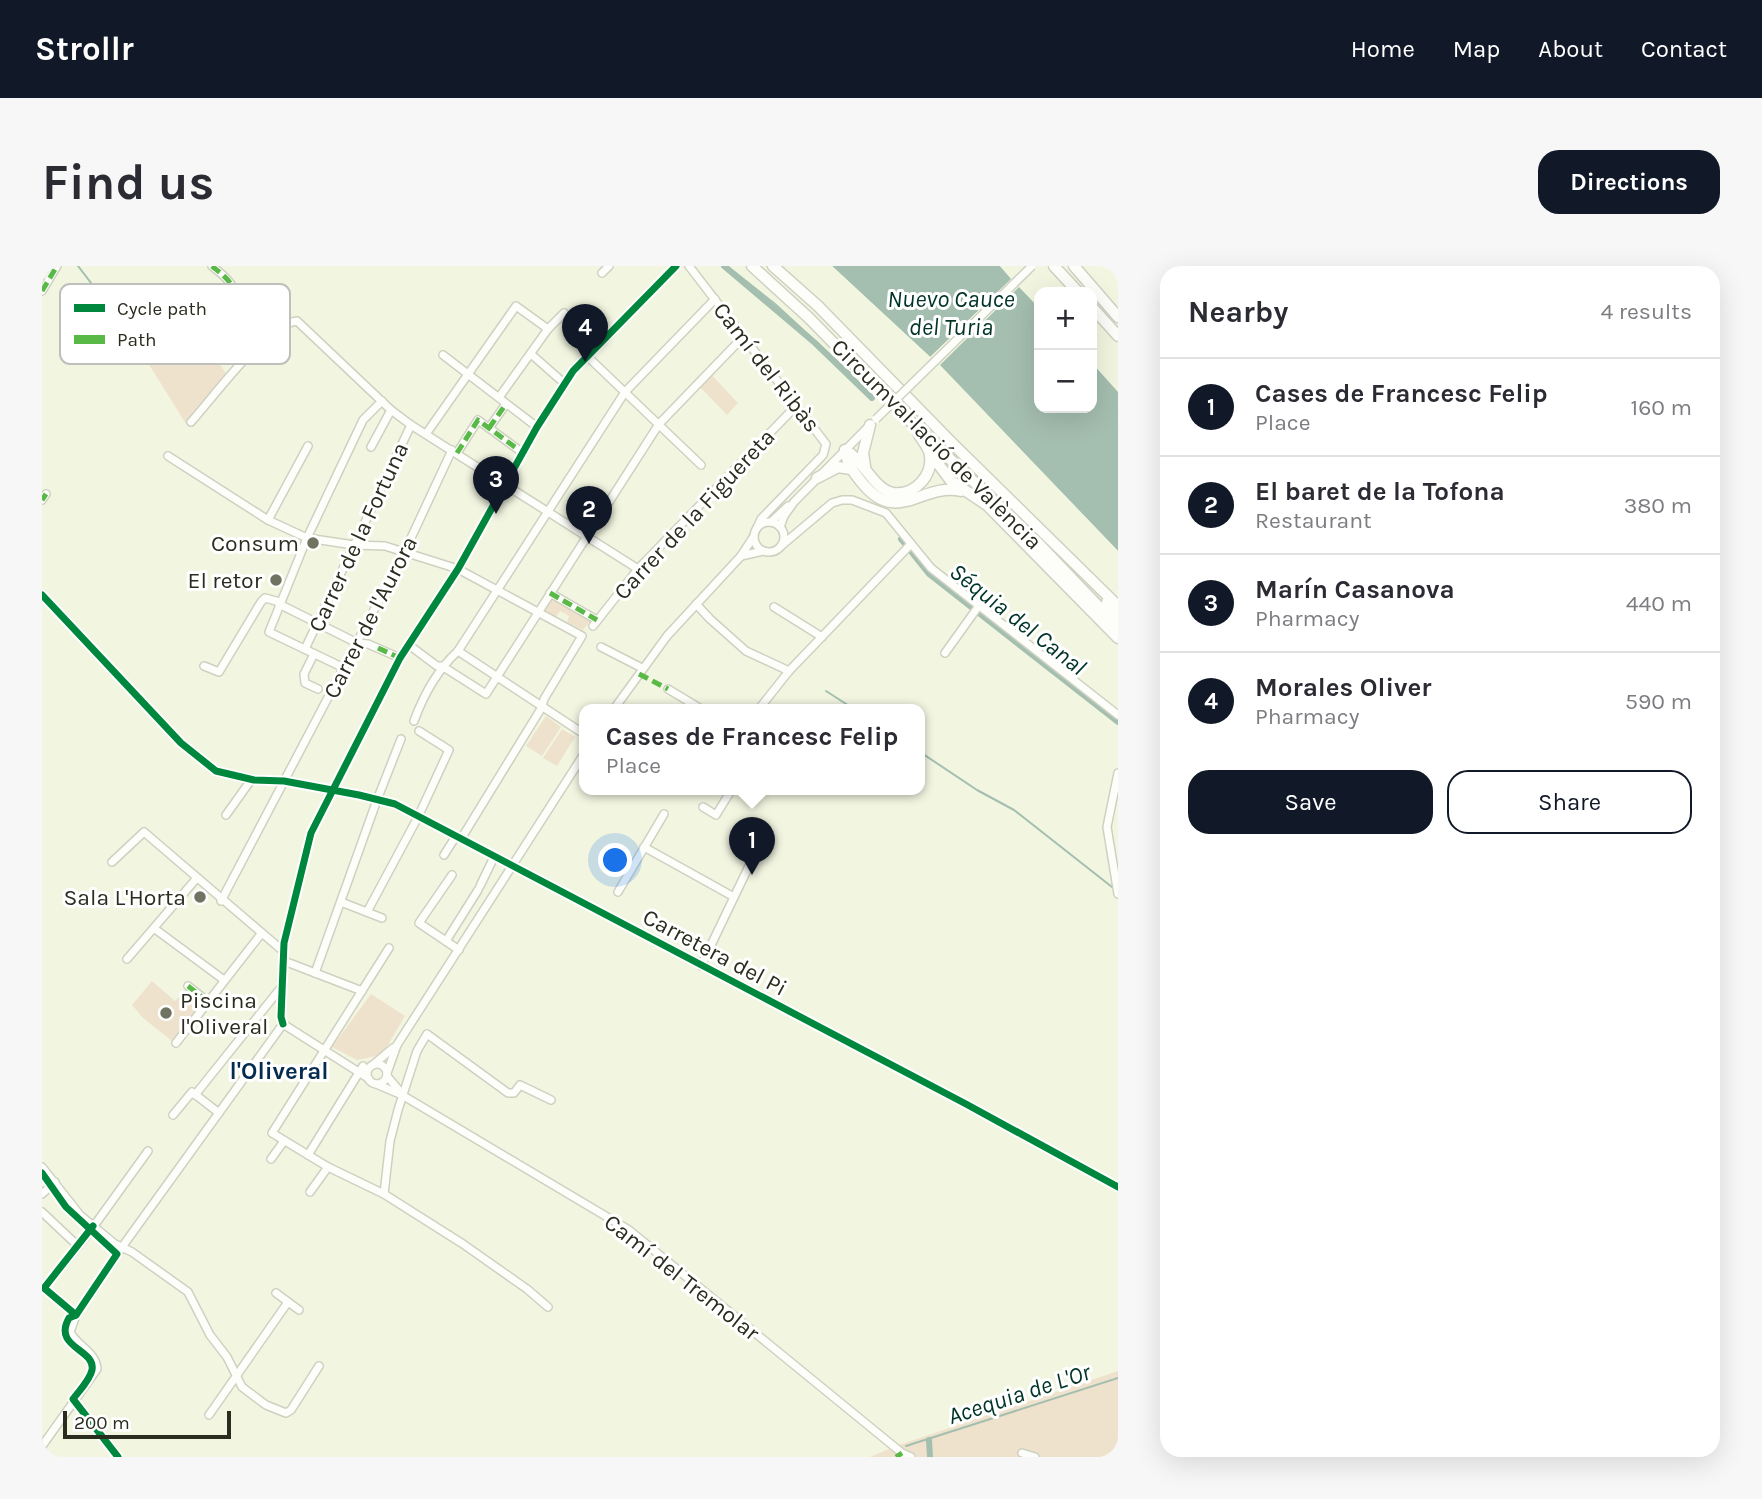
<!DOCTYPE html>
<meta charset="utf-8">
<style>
:root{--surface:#fff;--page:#f7f7f7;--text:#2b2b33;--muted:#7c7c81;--line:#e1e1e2;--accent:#111827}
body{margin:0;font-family:Karla,sans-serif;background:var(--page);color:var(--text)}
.controls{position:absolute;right:21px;top:21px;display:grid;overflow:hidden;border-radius:14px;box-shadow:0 7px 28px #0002}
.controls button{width:63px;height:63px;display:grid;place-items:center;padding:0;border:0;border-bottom:2px solid var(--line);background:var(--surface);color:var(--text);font:35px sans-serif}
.scale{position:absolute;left:21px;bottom:18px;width:168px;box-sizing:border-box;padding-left:7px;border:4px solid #2a2c1e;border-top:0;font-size:19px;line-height:24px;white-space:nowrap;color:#2a2c1e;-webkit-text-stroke:5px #fff;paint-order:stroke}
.you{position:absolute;left:574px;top:595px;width:24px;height:24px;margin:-18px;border:5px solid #fff;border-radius:50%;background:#1a73e8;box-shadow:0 0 0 10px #1a73e833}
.badge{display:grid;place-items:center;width:46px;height:46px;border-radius:50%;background:var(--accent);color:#fff;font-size:23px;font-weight:700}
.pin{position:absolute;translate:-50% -58px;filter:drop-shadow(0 2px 4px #0008)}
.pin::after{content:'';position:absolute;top:37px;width:24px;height:21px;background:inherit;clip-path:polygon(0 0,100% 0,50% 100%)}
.popup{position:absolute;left:537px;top:438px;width:346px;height:91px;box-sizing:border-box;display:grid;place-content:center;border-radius:14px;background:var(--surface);filter:drop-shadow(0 2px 5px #0005);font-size:23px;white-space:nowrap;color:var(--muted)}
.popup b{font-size:26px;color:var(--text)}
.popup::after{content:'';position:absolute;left:50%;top:100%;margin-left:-14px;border:14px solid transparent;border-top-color:var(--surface)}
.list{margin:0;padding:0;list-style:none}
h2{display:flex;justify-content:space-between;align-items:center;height:91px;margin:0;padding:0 28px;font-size:30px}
h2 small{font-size:23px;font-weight:400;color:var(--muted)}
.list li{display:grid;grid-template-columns:46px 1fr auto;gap:21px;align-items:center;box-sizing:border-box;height:98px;padding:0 28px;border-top:2px solid var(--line)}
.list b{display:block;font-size:26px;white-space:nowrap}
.list p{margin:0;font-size:23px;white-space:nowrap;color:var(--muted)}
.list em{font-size:23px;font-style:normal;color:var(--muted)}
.actions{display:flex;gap:14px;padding:21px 28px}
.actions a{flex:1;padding:16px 0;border:2px solid var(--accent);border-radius:21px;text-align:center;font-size:24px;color:var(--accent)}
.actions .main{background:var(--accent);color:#fff}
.map{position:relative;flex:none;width:1076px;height:1191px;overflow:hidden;border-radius:21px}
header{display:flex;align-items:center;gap:42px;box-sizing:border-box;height:98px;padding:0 35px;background:var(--accent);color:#fff}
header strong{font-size:33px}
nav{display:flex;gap:38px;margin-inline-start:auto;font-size:24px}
.intro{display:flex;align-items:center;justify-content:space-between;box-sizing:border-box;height:168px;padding:0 42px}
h1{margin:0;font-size:49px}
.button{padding:18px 32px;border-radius:21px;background:var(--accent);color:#fff;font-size:24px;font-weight:700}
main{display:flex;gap:42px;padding:0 42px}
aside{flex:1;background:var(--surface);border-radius:21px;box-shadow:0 7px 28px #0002}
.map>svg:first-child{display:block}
.green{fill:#efe2cd}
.water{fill:#a4beaf}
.pier{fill:#f2f6e1}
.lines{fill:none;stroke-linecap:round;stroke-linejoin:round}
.stream{stroke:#a4beaf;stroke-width:2}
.canal{stroke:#a4beaf;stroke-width:6}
.minor-casing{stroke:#ced1c1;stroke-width:10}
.highway-casing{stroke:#ced1c1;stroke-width:13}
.minor{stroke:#fdfefa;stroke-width:7}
.highway{stroke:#fdfefa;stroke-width:10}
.minor-bridge-casing{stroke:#ced1c1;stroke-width:10;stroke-linecap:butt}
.minor-bridge{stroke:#fdfefa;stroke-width:7}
.quiet{stroke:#58b947;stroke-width:5;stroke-dasharray:10 5;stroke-linecap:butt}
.cycleway-casing{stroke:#fff;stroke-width:11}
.cycleway{stroke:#00873e;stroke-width:7}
.poi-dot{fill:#707362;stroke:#fff;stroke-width:2.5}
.labels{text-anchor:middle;stroke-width:6;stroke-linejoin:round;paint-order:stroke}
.street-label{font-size:23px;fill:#2a2c1e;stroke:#fff}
.poi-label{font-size:23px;fill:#2a2c1e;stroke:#fff;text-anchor:end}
.water-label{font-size:24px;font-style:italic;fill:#003426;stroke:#fff}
.neighbourhood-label{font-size:24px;font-weight:bold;fill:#062b51;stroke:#fff}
.key{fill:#fff;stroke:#bfc0bc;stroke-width:2}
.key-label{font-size:19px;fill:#2a2c1e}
</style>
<header>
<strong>Strollr</strong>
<nav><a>Home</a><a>Map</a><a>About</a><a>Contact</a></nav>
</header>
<div class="intro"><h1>Find us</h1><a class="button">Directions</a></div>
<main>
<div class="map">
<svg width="1076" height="1191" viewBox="0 0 1076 1191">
<rect width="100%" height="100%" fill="#f2f6e1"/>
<!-- green -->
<g class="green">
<path d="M130,30L186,110L144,158L91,73Z"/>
<path d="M668,107L696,137L685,149L657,120Z"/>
<path d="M509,333L549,354L541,364L525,356L527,350L518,345L514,351L503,345Z"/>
<path d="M504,450L519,461L500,490L484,480Z"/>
<path d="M520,463L533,471L515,500L501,492Z"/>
<path d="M110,715L133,735L139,729L155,743L130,775L101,752L90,739Z"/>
<path d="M329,728L363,750L340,789L315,794L290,781Z"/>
<path d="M1076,1105V1191H828L854,1180Z"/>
</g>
<!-- water -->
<path class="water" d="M790,0H958L997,41V142H1050V97L1076,126V285L898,100Z"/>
<!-- pier -->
<path class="pier" d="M787,0H790L888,91L969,13L958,0H963L997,36V42L977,21L898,99L1076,285V289L896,103Z"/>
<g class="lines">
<!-- stream -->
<g class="stream">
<path d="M36,0L89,69"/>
<path d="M685,0L733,38L808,107"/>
<path d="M784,425L812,443"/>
<path d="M878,486L935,524L972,544L1070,621"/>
<path d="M864,1180L1076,1112"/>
</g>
<!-- canal -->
<g class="canal">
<path d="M682,0L773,77L830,132"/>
<path d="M859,273L887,308L1076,456"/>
<path d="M887,1174L888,1191"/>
</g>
<!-- minor casing -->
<g class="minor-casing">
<g id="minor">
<path d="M170,0C177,6 185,11 190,20C202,37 204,61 219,75"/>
<path d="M647,0L784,178L781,189L719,253L715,262"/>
<path d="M560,7L567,0"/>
<path d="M0,25L15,0"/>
<path d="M489,88L523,118"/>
<path d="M401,89L495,161"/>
<path d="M545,90L659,199"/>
<path d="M458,130L506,63L522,47"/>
<path d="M149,156C171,132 224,58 255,55L349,144L369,159L596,303"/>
<path d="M447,162L464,138"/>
<path d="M384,168L474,40L506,63"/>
<path d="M329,181L349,144"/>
<path d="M415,187L436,154L481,187"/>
<path d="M126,190L226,254L265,272L312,279L343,280L416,303L540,370L502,433L500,441L419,573"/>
<path d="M0,234L4,228"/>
<path d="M226,254L266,180"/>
<circle cx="727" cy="271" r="15"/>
<path d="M729,256L746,240"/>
<path d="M738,261L742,250L752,236L826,161"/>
<path d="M739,280L790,237L800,234H810L844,247L889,302L1076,449"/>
<path d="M699,290L721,285"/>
<path d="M508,327L555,354"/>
<path d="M0,329L139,477L174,505L212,514L242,515L317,529L353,538L924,838L1076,921"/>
<path d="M237,338L315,377L326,378L358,392"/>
<path d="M654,338L668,353L704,385L747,405"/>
<path d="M732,341L780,371"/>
<path d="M551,360L596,303L755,139"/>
<path d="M367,379L395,400H400L444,428L617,158L702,70"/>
<path d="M559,381L600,402"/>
<path d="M263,383L369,159"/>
<path d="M416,385L542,468"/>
<path d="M903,387L936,341"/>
<path d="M272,388L262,408L263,417L276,423"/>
<path d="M162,400L177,406L219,336L223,332L238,336"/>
<path d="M302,402L227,366L265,272L321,154L340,135"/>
<path d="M626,423L659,443"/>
<path d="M572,443L625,370L699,290L712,270"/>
<path d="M717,443L747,405L869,278"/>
<path d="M372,455C382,428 395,404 416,385L583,126L673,33"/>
<path d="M1076,507L1065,561L1076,628"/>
<path d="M661,541L674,549L690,523"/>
<path d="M184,549L209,514"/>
<path d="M602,581L692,631"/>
<path d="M402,589L414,570"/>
<path d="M70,596L102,566L241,685"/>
<path d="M410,609L377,657L417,684"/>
<path d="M438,620L452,591"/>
<path d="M576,626L622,548"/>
<path d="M179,635L362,287L410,184"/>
<path d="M299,636L340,652"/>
<path d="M325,646L376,551L407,484L377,465"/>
<path d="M113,663L182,714"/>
<path d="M404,675L436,624"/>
<path d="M347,682L230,867L286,901L342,928L421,978L485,1023L506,1041"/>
<path d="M85,693L154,613"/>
<path d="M242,695L320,725"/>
<path d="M659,700L707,600"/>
<path d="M273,707L335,534L359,473"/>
<path d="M146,720L165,735"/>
<path d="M241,758L239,751L242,677L269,567L358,392L416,303L495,161L531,105L634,0"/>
<path d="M241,758L326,812"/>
<path d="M134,777L219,668"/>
<circle cx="335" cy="808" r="10"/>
<path d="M331,799L351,782"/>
<path d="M345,807L355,779L542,488"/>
<path d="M345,810L360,828"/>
<path d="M334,818L360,829L587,964L860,1187L869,1191"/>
<path d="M153,829L241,719"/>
<path d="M131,849L150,826L177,847"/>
<path d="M266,889L321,800"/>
<path d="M229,893L242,875"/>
<path d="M0,901L38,949L51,960L73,978L90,986L146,1026L168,1069L185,1091L200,1121L224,1139L244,1147L249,1144L277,1100"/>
<path d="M268,926L286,901"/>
<path d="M0,928L13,916"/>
<path d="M342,928L348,875L356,844L375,785L385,768L466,827H472L478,819L509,834"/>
<path d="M0,946L36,980"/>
<path d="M234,1027L257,1044"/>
<path d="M34,1049L2,1022L49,964L106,885"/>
<path d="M167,1149L246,1036"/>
<path d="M0,1180L55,1103C54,1086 35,1080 28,1066L34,1049L75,988L241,758"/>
<path d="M980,1187L993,1191"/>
</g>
</g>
<!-- highway casing -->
<g class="highway-casing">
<g id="highway">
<path d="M710,0L767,52L865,152L995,276L1076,361"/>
<path d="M731,0L776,40L910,177L1076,340"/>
<path d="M1012,0L1036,26"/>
<path d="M1032,0L1076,51"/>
<path d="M0,8L5,0"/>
<path d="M1050,41L1076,70"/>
<path d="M803,184C823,195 831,223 851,227C873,230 891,209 888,189C887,182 881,175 877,169"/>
<path d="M803,184C805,198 812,207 821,218C856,260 880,216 919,225"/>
<path d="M888,187L909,215L945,239L1076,372"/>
<path d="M823,200L821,187L828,159"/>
<path d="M775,212L796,201L809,203"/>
<path d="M1065,336L1076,350"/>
</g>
</g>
<!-- minor -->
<use href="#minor" class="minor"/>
<!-- highway -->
<use href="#highway" class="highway"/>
<!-- minor-bridge casing -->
<g class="minor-bridge-casing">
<path id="minor-bridge" d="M834,153L990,0"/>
</g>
<!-- minor-bridge -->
<use href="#minor-bridge" class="minor-bridge"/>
<!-- quiet -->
<g class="quiet">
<path d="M170,0C177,6 185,11 190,20C202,37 204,61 219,75"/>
<path d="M0,25L15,0"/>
<path d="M447,162L464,138"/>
<path d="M415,187L436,154L481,187"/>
<path d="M0,234L4,228"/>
<path d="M508,327L555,354"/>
<path d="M336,382L358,392"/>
<path d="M597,408L626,423"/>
<path d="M146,720L165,735"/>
<path d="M854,1191L860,1187"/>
</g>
<!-- cycleway casing -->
<g class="cycleway-casing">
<g id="cycleway">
<path d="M0,329L139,477L174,505L212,514L242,515L317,529L353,538L924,838L1076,921"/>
<path d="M241,758L239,751L242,677L269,567L358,392L416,303L495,161L531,105L634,0"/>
<path d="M0,907L24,941L75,988L34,1049L27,1052C10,1082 54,1083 50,1104C48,1114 37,1125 31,1133L76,1191"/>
<path d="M34,1049L2,1022L51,960"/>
</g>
</g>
<!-- cycleway -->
<use href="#cycleway" class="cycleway"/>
</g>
<!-- markers -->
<g class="poi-dot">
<circle cx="271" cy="277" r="7"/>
<circle cx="234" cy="314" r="7"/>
<circle cx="158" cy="631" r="7"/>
<circle cx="124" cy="747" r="7"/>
</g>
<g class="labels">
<!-- street labels -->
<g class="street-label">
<text transform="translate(725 101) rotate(52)" y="8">Camí del Ribàs</text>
<text transform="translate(895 178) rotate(45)" y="8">Circumval·lació de València</text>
<text transform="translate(652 248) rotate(-47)" y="8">Carrer de la Figuereta</text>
<text transform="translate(316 271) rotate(-65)" y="8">Carrer de la Fortuna</text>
<text transform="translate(328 351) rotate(-63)" y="8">Carrer de l'Aurora</text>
<text transform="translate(673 686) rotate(28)" y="8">Carretera del Pi</text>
<text transform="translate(640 1011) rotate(38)" y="8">Camí del Tremolar</text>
</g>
<!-- poi labels -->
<g class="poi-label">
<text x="257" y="285">Consum</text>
<text x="220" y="322">El retor</text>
<text x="144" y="639">Sala L'Horta</text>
<text x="138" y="742" text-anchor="start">Piscina<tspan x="138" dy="26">l'Oliveral</tspan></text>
</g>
<!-- water labels -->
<g class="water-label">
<text x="909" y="41">Nuevo Cauce<tspan x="909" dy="28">del Turia</tspan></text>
<text transform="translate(976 353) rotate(38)" y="8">Séquia del Canal</text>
<text transform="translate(977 1128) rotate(-18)" y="8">Acequia de L'Or</text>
</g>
<!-- neighbourhood labels -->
<g class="neighbourhood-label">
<text x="237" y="813">l'Oliveral</text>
</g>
</g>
<!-- legend -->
<rect x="18" y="18" width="230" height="80" rx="10" class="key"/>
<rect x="32" y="38" width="31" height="8" fill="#00873e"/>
<rect x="32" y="69" width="31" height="9" fill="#58b947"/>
<g class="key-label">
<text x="75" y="49">Cycle path</text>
<text x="75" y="80">Path</text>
</g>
</svg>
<div class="controls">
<button>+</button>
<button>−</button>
</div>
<div class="scale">200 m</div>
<div class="you"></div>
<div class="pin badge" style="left:710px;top:609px">1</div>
<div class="popup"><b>Cases de Francesc Felip</b>Place</div>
<div class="pin badge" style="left:547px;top:278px">2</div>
<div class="pin badge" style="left:454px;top:248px">3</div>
<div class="pin badge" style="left:543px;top:96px">4</div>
</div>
<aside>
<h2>Nearby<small>4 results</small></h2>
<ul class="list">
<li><span class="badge">1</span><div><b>Cases de Francesc Felip</b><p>Place</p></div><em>160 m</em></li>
<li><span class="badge">2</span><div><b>El baret de la Tofona</b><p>Restaurant</p></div><em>380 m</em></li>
<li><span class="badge">3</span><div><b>Marín Casanova</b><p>Pharmacy</p></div><em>440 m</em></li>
<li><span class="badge">4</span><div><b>Morales Oliver</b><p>Pharmacy</p></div><em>590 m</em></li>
</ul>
<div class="actions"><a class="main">Save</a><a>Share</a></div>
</aside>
</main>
